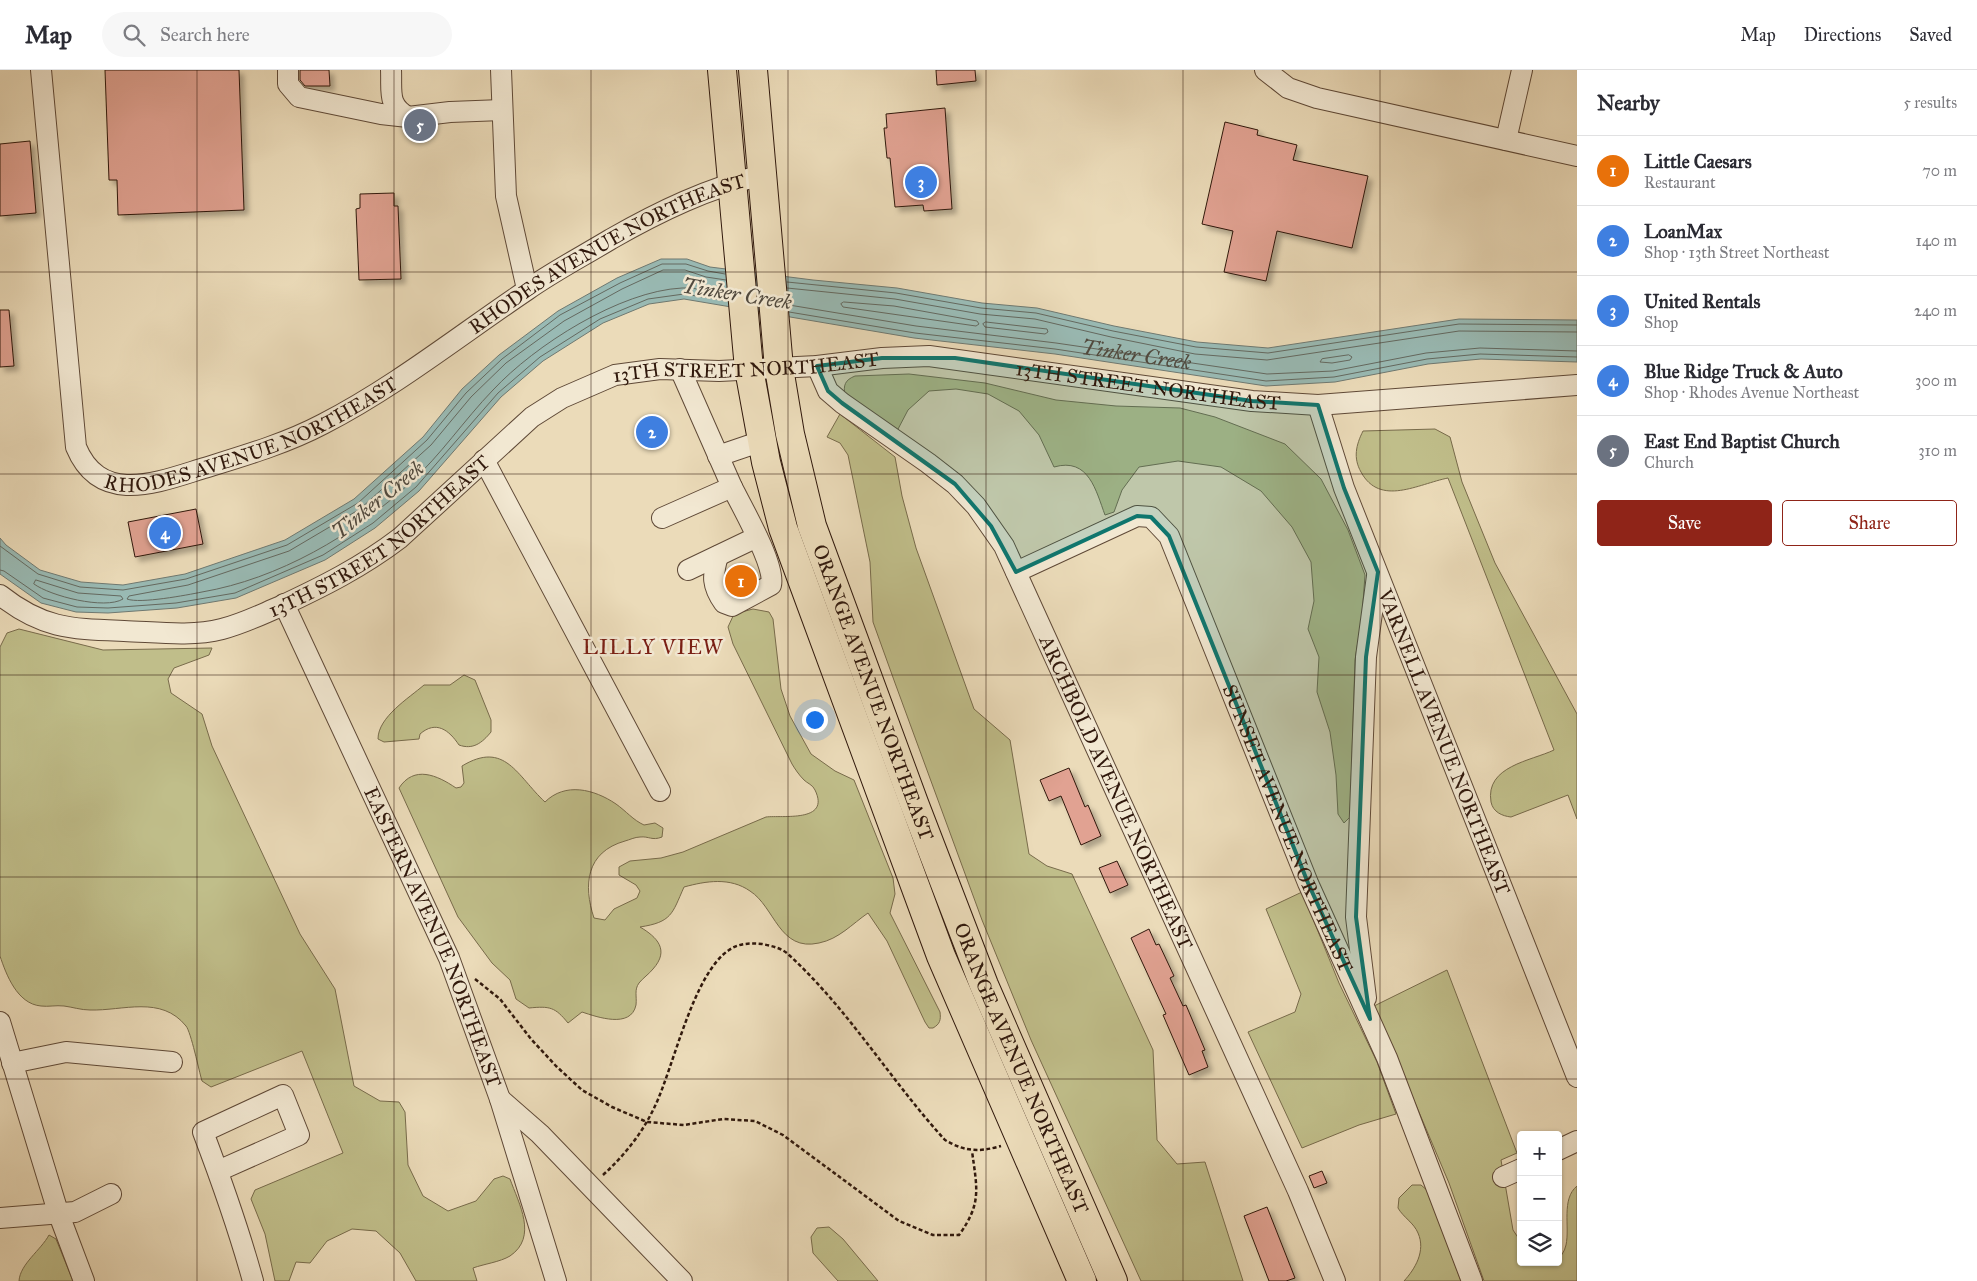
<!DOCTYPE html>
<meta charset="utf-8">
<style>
:root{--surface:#fff;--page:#f7f7f7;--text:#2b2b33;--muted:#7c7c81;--line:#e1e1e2;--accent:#8f2418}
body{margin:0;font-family:"IM FELL Great Primer",serif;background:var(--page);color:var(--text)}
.controls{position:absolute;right:15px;bottom:15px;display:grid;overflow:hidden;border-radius:5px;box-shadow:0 1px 4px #0004}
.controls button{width:45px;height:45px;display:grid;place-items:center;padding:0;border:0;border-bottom:1px solid var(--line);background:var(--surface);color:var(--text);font:25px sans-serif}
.you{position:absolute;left:814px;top:649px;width:18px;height:18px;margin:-12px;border:4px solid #fff;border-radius:50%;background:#1a73e8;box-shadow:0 0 0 8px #1a73e833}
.badge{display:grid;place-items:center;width:32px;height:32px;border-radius:50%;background:var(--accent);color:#fff;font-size:16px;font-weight:700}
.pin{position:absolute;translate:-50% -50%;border:2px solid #fff;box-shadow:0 1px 5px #0006}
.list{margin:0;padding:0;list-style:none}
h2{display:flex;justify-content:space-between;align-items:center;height:65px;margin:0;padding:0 20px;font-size:21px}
h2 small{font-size:16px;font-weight:400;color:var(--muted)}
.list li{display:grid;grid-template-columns:32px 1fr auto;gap:15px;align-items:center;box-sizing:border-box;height:70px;padding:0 20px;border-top:1px solid var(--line)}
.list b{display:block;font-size:19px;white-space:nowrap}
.list p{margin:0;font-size:16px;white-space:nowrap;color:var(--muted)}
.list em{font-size:16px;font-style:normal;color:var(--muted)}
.actions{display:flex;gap:10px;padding:15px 20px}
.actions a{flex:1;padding:11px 0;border:1px solid var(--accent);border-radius:5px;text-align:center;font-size:18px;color:var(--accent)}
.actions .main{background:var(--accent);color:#fff}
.icon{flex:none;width:28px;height:28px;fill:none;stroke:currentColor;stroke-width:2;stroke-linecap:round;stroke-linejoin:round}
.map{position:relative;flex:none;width:1577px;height:1211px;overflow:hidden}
header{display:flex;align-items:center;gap:30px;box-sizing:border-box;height:70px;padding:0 25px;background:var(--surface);border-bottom:1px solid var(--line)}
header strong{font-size:24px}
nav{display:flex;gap:28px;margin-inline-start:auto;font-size:18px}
.search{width:350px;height:45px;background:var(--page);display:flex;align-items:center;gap:12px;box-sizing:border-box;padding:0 18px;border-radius:28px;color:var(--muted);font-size:19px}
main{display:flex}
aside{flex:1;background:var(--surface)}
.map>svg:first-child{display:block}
.green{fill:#c0be8a;stroke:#786b4b}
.water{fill:#99bab4;stroke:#6f7971}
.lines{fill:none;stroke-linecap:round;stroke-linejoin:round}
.shore{stroke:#646960;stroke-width:1}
.building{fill:#e1a292;stroke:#30180c;filter:url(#shadow)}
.minor-casing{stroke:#5f4937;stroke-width:22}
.highway-casing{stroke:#30180c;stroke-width:30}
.path{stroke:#30180c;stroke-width:2.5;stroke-dasharray:4 2.5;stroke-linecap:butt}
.minor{stroke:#f2e8d2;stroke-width:20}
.highway{stroke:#ebdbb9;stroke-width:28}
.marked{fill:#0f766e;fill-opacity:0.2;stroke:#0f766e;stroke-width:4;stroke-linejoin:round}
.grid{fill:none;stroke:#30180c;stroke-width:1;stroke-opacity:0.55}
.labels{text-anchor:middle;stroke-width:5;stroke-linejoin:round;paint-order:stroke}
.street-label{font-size:20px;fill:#30180c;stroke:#f2e8d2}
.water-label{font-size:21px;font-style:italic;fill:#50493e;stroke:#f2e8d2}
.neighbourhood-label{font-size:21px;letter-spacing:1px;fill:#7a1f14;stroke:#f2e8d2}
</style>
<header>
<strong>Map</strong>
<div class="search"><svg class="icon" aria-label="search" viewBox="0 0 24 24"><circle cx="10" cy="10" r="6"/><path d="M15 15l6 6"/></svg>Search here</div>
<nav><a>Map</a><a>Directions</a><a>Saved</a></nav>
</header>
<main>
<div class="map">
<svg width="1577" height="1211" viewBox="0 0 1577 1211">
<defs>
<filter id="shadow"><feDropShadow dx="4.5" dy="4.5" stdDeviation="2.5" flood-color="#0004"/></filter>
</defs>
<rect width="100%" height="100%" fill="#ebdbb9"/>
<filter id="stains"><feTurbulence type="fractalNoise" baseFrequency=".004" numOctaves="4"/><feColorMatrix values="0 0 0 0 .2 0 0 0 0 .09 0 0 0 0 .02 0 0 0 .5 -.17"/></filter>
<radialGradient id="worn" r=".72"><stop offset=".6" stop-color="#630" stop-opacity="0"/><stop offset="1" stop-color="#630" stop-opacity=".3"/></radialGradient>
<!-- green -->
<g class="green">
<path d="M909,304L985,313L1056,330L1116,336L1180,338L1215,347L1285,374L1321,409L1348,460L1365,505L1362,546L1355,590L1350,747L1344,753L1338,744L1336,705L1330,662L1317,622L1319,587L1308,559L1314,531L1311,492L1292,457L1261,421L1221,397L1178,391L1139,397L1122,420L1114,442L1105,445C1096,421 1089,387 1054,397L1039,365L1019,341L988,324L956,319L929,321L908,340L897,361L845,326C843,315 845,310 855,306Z"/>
<path d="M840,344L895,387L902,426L916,478L974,639L1010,670L1029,784L1047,796L1072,804L1153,980L1157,1070L1177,1094L1205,1092L1243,1211H1141L1031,970L982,850L895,613L873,552L870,492L848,385L840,373L827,367Z"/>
<path d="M1435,359L1450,367L1462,412L1495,493L1577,644V749L1568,725L1511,747C1502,746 1493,742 1491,732C1485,696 1531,691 1554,680L1448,408C1418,414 1380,437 1361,402C1353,388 1356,375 1363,361Z"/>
<path d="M753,539L769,542L773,549L781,619L790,646L811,684L835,701L854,710L893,808L895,824L890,843L940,942C941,950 940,954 933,958H929L925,952L887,871L868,843C852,854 839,869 819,873C779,882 775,837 750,821C730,807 706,811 684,817C672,844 672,852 640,857C657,867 670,880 653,899C649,904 643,908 639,913C634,920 637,926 636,935C631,959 597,947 582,942L568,953C555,937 550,936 529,938L516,929L510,910L492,893L458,847L399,718C414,695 437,705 456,718L461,717L464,713L462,696C505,670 517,706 545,732C565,712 594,719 616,734C626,741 633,750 644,755L655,753L663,758L662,767C652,771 649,766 640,767C635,767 629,770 625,771C586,782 583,815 594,848L605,850L614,839L637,828L640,821L636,815L619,805V797L630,791L661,788L683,782L766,747C782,745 831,753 815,720C813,715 807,713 804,710C799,705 795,699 792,694L733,574L728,557L734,544Z"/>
<path d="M19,559L103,580L212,578L209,585L174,598L168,609L171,623L202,644L212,676L300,864L335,919L354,1016L380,1031L399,1032L405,1042L408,1095L423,1126L448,1141L476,1131L494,1109L503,1106L510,1109C519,1134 538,1167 510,1186C500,1192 484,1194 473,1198L477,1211H416L400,1183L376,1161L352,1159L327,1171L310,1193L296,1192L289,1211H275L265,1164L251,1129L255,1120L343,1083L302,981L211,1017L202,1011C199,1001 191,962 186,956C161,925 123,941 90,940C81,940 72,937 64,936C56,935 48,937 41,936C17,934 6,904 0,886V577L7,563Z"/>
<path d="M464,605L475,610L491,650V662C482,673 473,680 459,675C449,660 436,650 420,664L419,669L384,672L378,669C378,647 409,628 424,615H450Z"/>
<path d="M1302,822L1339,913L1377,992L1396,1044L1359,1055L1302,1078L1248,962L1295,942L1301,924L1266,839Z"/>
<path d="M1447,900L1517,1083L1501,1090L1513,1160L1521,1172V1192H1558C1559,1187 1565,1182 1566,1175C1570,1157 1561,1129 1577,1116V1211H1484L1449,1113L1374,936Z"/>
<path d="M1412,1115H1421L1428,1121L1461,1211H1404C1415,1199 1426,1181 1418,1163C1414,1153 1403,1147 1398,1138L1399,1128Z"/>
<path d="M829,1157L843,1169L878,1211H838L813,1183L811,1167L817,1158Z"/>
<path d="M49,1165L56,1169L73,1211H19C20,1194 41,1180 49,1165Z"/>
</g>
<!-- water -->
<path class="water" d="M661,189H687L710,197L813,210L897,218L982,233L1037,238L1114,256L1197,272L1268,278L1459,249L1577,250V292L1481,289L1428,294L1335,312L1266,316L1055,284L914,268L684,229L649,234L603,253L543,291L501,327L419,421L375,458L325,490L236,528L177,538L108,543L76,542L41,533L0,504V468L6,475L40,500L81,512L123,515L185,504L285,470L354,429L423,367L462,319L499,285L558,241L617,208Z"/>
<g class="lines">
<!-- shore -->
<g class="shore">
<path d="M726,210L706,207L685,200H663L622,219L564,251L506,293L471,327L431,375L360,439L289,481L188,515L129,526L127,529C140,534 187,525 202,522C278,509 354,465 410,413C441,385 464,350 493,320C535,275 620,221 682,218C697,217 713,223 727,225"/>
<path d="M787,212L896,223L981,238L1036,243L1113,261L1196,277L1268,283L1459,254L1577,255"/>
<path d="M787,218L895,229L980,244L1035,249L1111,267L1195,284L1267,290L1459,261L1577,262"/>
<path d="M844,232L894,236L977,251L979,254L976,256L843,237L841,234Z"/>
<path id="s1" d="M789,235L916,256L1056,273L1267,304L1333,301L1426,283L1480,278L1577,281"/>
<path d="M789,242L915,263L1055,279L1266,311L1334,307L1427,289L1480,284L1577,287"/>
<path d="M986,252L1047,259L1048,262L1045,264L985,257L983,254Z"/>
<path d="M1349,285L1352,287L1350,290L1332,293L1320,292L1322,289Z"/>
<path d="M0,476L38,504L80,517L123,520L186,509L287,475L358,433L427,370L466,323L502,289L560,245L620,213L662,194H686L708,201L725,204"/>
<path d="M0,500L4,501L43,528L77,537L108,538L176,533L235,523L323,485L373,453L416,417L498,323L540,287L600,249L648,229L684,224L728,231"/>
<path d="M36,510L78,523L121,526L123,529C105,540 50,526 34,514Z"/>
</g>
</g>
<!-- building -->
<g class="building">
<path d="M105,0H239L244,140L118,145L117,110H109Z"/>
<path d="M300,0H329L330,16H305L300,10Z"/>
<path d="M936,0H975L976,11L937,15Z"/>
<path d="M945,38L952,139L924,141L923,135L895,137L890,88H887L884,58H887L886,44Z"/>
<path d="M1225,52L1258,60L1257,65L1297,75L1293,90L1368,106L1352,178L1277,161L1266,211L1224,202L1233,161L1202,154Z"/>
<path d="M30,71L36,143L0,146V74Z"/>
<path d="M394,123V136H398L401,209L359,210L356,139L360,138V124Z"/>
<path d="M0,240H9L14,296L0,297Z"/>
<path d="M196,439L203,474L135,487L128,452Z"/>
<path d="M1069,698L1085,737L1088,735L1101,766L1081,775L1061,726L1049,731L1040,710Z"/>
<path d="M1117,791L1128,815L1110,823L1099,798Z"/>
<path d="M1149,859L1156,875L1159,874L1174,906L1170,908L1183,936L1186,935L1205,980L1202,981L1208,997L1189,1005L1163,945L1166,944L1131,868Z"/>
<path d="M1322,1101L1327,1113L1314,1118L1309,1106Z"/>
<path d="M1267,1137L1295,1208L1286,1211H1269L1244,1146Z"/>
</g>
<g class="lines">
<!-- minor casing -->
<g class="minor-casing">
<g id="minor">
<path id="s2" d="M41,0L76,377C100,435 156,413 201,399C243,386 285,374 323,354C395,317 460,265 527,220C554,201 583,186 611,169C660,141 708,118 763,105"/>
<path d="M288,0V14L299,27L381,44L408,47L450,42L502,40"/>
<path d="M391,0C392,22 387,35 408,47"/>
<path d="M501,0L506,126L527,219"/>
<path d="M1265,0L1288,18L1317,28L1577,86"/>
<path d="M1506,70L1522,0"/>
<path id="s3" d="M817,296L828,321L842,333L928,393L955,414L976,436L1004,476L1298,1121L1335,1211"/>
<path id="s4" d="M1318,335L1344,418L1577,1007"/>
<path d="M718,386L762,371"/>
<path d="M484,390L660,721"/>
<path d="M662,448L732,417L680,299"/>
<path d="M718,486C712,506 712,516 724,533L732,536L771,515C776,496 742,437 732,417"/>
<path d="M688,500L757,467"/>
<path id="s5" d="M1016,502L1137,446L1151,447L1169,466L1308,813L1387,988L1472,1211"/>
<path id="s6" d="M0,525C43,559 71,559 124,561C155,562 191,567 222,559C242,554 260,545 279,537C322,517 362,497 400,468L532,347L562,328L615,305L660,299L719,301L817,296L882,288L929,286L1252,331L1318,335L1577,315"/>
<path id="s7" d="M284,534L449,888L500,1029L556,1211"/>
<path d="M1366,928L1356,847L1366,587L1377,506"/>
<path d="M0,952L58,1142L84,1211"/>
<path d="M12,993L66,982L172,992"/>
<path d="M500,1029L540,1064L682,1211"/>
<path d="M1558,1080L1577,1071"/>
<path d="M218,1101L299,1065L283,1025L203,1062C222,1112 239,1160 253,1211"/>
<path d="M1503,1107L1521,1099"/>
<path d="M0,1148L75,1142L111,1124"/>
</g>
</g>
<!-- highway casing -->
<g class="highway-casing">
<g id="highway">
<path d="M722,0L749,299L766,392L783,458L941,886L1082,1211"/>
<path id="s8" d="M753,0L779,298L790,364L812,456L914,733L984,915L1113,1211"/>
</g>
</g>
<!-- path -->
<g class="path">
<path d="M475,909L500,929L531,969L556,996L582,1020L612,1037L647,1052L684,1055L723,1049L755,1051L783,1065L899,1151L933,1165H959C982,1133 977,1119 972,1081"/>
<path d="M603,1105C625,1085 643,1062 655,1036C674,996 693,904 729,880C739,873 750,873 762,874C772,876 782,878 789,885C849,940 891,1011 945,1070C965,1082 980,1082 1001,1076"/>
</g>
<!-- minor -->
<use href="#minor" class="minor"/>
<!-- highway -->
<use href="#highway" class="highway"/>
</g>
<!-- marked area -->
<path class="marked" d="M882,288H955L1252,331L1318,335L1344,418L1378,502L1366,587L1356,847L1370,949L1308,813L1169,466L1151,447L1137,446L1016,502L991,456L955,414L842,333L828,321L817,296Z"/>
<!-- grid -->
<path class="grid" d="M197,0V1211M394,0V1211M591,0V1211M788,0V1211M986,0V1211M1183,0V1211M1380,0V1211M0,202H1577M0,404H1577M0,605H1577M0,807H1577M0,1009H1577"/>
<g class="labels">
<!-- street labels -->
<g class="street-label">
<text dy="7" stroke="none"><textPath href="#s2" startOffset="985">RHODES AVENUE NORTHEAST</textPath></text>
<text dy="7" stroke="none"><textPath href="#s6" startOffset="835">13TH STREET NORTHEAST</textPath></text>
<text dy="7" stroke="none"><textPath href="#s6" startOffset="1240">13TH STREET NORTHEAST</textPath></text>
<text dy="7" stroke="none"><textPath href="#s2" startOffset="580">RHODES AVENUE NORTHEAST</textPath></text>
<text dy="7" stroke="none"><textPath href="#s6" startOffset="415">13TH STREET NORTHEAST</textPath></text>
<text dy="7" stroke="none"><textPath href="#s8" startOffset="638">ORANGE AVENUE NORTHEAST</textPath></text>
<text dy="7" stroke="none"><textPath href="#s4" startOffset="360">VARNELL AVENUE NORTHEAST</textPath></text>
<text dy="7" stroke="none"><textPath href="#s3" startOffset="535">ARCHBOLD AVENUE NORTHEAST</textPath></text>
<text dy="7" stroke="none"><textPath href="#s5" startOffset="489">SUNSET AVENUE NORTHEAST</textPath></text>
<text dy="7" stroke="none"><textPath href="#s7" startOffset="365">EASTERN AVENUE NORTHEAST</textPath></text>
<text dy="7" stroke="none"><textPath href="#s8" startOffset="1042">ORANGE AVENUE NORTHEAST</textPath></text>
</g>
<!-- water labels -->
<g class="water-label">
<text transform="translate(737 224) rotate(9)" y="7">Tinker Creek</text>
<text dy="7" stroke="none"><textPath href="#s1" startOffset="351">Tinker Creek</textPath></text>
<text transform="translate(378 430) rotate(-39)" y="7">Tinker Creek</text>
</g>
<!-- neighbourhood labels -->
<g class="neighbourhood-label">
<text x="653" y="584">LILLY VIEW</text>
</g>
</g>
<rect width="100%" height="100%" filter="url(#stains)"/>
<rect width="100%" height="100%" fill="url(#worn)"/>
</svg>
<div class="controls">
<button>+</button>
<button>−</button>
<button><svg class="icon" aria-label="layers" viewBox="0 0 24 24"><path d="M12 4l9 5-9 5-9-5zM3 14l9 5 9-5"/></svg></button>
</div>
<div class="you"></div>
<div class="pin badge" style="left:741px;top:511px;background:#e8710a">1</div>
<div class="pin badge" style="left:652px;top:362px;background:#3f7fe0">2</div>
<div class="pin badge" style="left:921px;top:112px;background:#3f7fe0">3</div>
<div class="pin badge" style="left:165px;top:463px;background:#3f7fe0">4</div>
<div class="pin badge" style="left:420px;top:55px;background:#6b7280">5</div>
</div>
<aside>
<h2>Nearby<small>5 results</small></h2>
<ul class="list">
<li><span class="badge" style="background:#e8710a">1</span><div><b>Little Caesars</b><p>Restaurant</p></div><em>70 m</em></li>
<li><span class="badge" style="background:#3f7fe0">2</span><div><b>LoanMax</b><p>Shop · 13th Street Northeast</p></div><em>140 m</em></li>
<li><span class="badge" style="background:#3f7fe0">3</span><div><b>United Rentals</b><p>Shop</p></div><em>240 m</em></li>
<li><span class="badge" style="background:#3f7fe0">4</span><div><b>Blue Ridge Truck &amp; Auto</b><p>Shop · Rhodes Avenue Northeast</p></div><em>300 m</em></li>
<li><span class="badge" style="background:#6b7280">5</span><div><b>East End Baptist Church</b><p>Church</p></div><em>310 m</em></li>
</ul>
<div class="actions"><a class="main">Save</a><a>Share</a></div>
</aside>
</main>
